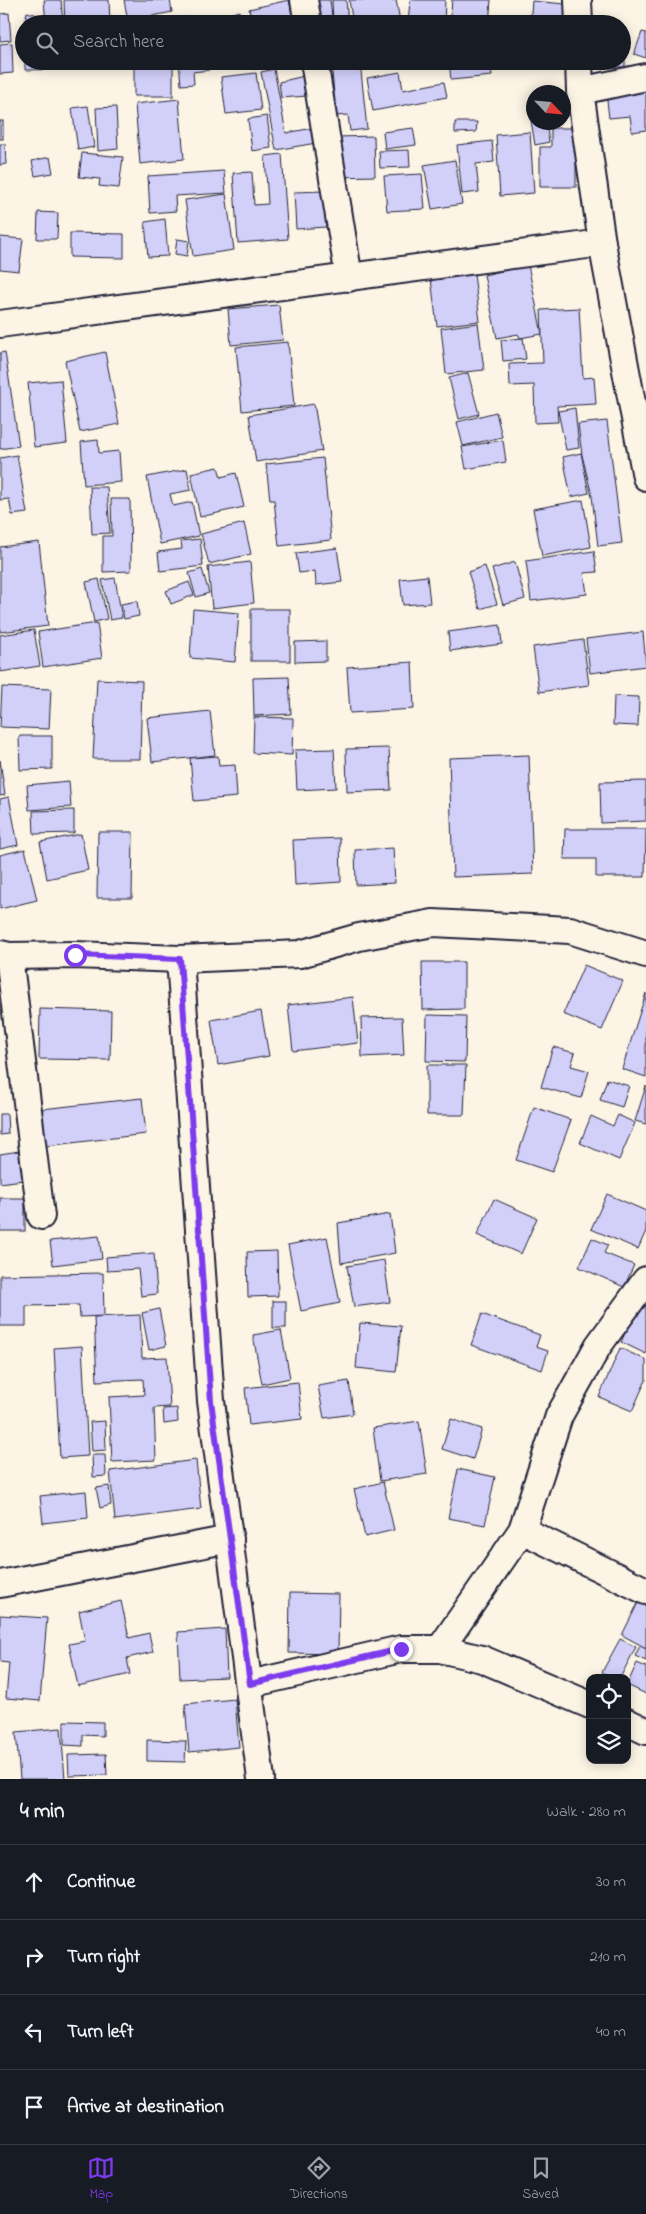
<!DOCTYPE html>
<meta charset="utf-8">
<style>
:root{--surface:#171b24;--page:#20242c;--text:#f1f3f6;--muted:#9ea1a6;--line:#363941;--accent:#7c3aed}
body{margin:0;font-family:"Indie Flower",sans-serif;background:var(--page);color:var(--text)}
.controls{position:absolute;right:15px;bottom:15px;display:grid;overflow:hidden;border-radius:10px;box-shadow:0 2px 12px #0003}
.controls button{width:45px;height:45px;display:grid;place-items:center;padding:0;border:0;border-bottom:1px solid var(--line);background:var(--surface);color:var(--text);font:25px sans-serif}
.compass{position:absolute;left:526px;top:85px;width:45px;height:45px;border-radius:50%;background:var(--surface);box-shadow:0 2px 12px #0003;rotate:116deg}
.stop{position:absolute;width:15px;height:15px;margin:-11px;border:4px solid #7c3aed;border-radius:50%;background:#fff}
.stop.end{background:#7c3aed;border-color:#fff;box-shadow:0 1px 5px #0008}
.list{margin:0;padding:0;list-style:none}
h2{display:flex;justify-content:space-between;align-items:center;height:65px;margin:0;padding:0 20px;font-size:21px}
h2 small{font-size:16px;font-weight:400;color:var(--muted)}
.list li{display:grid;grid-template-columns:32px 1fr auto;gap:15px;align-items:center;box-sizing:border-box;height:75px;padding:0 20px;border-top:1px solid var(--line)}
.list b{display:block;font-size:19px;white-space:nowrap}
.list em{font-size:16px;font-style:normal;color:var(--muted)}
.icon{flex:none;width:28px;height:28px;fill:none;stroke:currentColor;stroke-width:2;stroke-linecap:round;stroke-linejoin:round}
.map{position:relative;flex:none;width:646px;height:1779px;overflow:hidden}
.search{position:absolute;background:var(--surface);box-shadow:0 2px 12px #0003;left:15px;right:15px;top:15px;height:55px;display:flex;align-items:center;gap:12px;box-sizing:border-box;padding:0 18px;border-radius:28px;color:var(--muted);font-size:19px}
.sheet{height:365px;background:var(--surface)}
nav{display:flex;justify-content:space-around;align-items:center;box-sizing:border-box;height:70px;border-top:1px solid var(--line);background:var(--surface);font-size:14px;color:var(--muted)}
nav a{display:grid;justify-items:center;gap:2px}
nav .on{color:var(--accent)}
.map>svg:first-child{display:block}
.building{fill:#d2d0f9;stroke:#22223b}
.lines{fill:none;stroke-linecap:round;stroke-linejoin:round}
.street-casing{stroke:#22223b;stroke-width:30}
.street{stroke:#fcf5e5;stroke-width:26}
.route{stroke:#7c3aed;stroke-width:6}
</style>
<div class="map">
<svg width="646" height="1779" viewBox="0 0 646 1779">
<rect width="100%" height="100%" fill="#fcf5e5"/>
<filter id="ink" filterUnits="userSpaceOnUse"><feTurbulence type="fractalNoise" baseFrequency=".02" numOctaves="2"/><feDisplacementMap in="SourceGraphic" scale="10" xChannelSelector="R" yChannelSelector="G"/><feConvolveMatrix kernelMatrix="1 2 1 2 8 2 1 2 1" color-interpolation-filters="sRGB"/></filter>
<g filter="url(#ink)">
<!-- building -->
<g class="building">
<path d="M44,0H61L63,24H46Z"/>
<path d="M64,0H109L110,24H65Z"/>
<path d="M124,0H170L172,12L128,21Z"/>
<path d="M289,0L294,24H252L249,9Z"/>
<path d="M313,0H330L332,16L315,17Z"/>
<path d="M332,0H346L348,24H333Z"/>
<path d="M349,0H396L400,21L384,24H353Z"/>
<path d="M410,0H445L444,24H408Z"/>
<path d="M452,0H491L489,24H450Z"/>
<path d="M532,1L576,5L574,24H530Z"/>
<path d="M239,11L243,24H210L209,20Z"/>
<path d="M27,12L42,16L40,24H24Z"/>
<path d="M9,13L11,40L0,41V14Z"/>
<path d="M204,16L205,24H175V18Z"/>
<path d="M169,21V24H145Z"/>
<path d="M622,28H625V67H603V61H622Z"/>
<path d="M642,32L646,33V58L634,54Z"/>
<path d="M12,43L13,73L0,74V44Z"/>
<path d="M25,61H70V69L25,70Z"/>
<path d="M179,61H208L209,70L193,72L194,84L181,85Z"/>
<path d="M216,61H254L255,66L217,69Z"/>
<path d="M260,61H284L285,64L261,69Z"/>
<path d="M331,61H360L367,129L350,131L348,115L336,116Z"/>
<path d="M408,61H444V63Z"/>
<path d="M449,61H490L492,76L451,80Z"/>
<rect x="134" y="63" width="39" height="33"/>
<path d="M274,69L286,133L313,128L316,143L276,150L261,72Z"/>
<path d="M400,72L403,90L444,82L447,97L373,111L367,78Z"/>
<path d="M256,73L261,110L226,114L221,77Z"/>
<path d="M304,76L307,96L281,98L279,82Z"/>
<path d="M646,88V130L632,132L630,116L609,118L606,92Z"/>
<path d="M179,99L184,159L140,164L135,104Z"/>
<path d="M564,102L567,116L564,117Z"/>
<path d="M88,106L94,147L78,150L72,108Z"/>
<path d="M116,107L118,149L98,151L96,108Z"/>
<path d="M534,107V122H546L549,142L535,145L529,108Z"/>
<path d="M267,116L271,148L252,151L248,119Z"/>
<rect x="0" y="121" width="3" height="18"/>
<path d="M455,122H477L476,132L455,133Z"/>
<path d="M413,128L416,145L385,149L383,132Z"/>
<path d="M551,128H576V187H540V147H551Z"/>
<path d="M530,132L534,193L500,196L496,135Z"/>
<path d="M374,136L375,176L337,177V137Z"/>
<path d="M492,141L494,162L476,164L479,192L462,194L457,145Z"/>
<path d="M0,144H5L6,164L0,165Z"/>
<path d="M409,150L410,167L380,168L379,151Z"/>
<path d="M82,153L123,157L119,188L99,186L100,179L79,177Z"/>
<path d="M282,154L288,239L238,243L233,173L252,172L254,205L268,204L265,156Z"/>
<path d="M50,157L53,173L35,176L32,161Z"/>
<path d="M455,160L462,204L432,209L424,165Z"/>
<path d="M224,171L226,193L175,196L176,211L150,213L148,176Z"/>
<path d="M422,174L425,209L387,211L384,176Z"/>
<path d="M324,191L326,227L296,229L294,192Z"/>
<path d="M226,194L234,250L193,256L185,200Z"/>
<path d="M38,212L58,213L57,239H37Z"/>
<path d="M165,219L168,256L148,257L145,222Z"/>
<path d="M70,233L124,234V258L70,257Z"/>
<path d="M0,237L23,239L19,271L0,269Z"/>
<path d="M177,239L189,241L187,256L175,254Z"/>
<path d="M528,265L542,334L520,338L518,334L497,338L484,275Z"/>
<path d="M474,274L480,321L437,326L431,279Z"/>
<path d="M279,305L283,340L231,345L228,309Z"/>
<path d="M579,308L583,378L594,377L596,404L557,406L558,422L535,423L534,385L510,386L509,364L543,363L541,310Z"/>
<path d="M478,323L484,370L446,374L441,328Z"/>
<path d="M523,338L526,359L503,361L501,340Z"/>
<path d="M288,342L294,406L242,411L236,347Z"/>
<path d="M5,352L19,446L0,449V353Z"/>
<path d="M105,352L119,424L80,432L65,361Z"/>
<path d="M468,373L479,414L459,419L449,378Z"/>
<path d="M61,380L67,443L34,447L28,383Z"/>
<path d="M314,404L322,451L256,462L249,415Z"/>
<path d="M575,408L579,448L566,450L558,411Z"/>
<path d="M496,412L502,437L463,446L457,422Z"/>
<path d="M607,421L622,543L598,546L592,496L582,455L578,424Z"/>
<path d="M98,440L99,453L119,451L121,482L84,485L81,442Z"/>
<path d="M503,440L506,462L466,469L462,447Z"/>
<path d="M581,453L589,493L571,497L563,457Z"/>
<path d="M17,455L27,513L12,515L9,499L0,500V458Z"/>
<path d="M323,458L331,540L279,546L274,500H270L266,464Z"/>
<path d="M218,467L221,477L236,473L244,507L200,517L191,473Z"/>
<path d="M187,469L191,490L170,494L173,506L192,502L199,536L160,544L147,477Z"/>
<path d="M90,487H107L110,533L92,534Z"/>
<path d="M111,499H130L131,571L103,572V536H112Z"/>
<path d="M583,500L591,547L542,556L533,509Z"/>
<path d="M244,523L251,554L209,564L201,534Z"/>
<path d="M200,539L203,566L160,571L158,552L182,549L181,541Z"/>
<path d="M39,542L48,626L0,632V547Z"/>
<path d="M337,548L342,582L316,585L315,571L299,573L296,553Z"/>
<path d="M594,551L597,572L584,573L587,594L531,601L526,561Z"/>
<path d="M250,562L254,603L212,608L208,567Z"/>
<path d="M515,562L525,599L503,605L492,569Z"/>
<path d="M485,566L497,604L480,609L468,572Z"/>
<path d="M202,569L209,593L196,597L189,573Z"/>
<path d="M427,576L430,603L403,605L400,579Z"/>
<path d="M115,578L122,618L110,620L102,580Z"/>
<path d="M99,579L107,619L94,622L86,582Z"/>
<path d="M189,582L194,595L171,604L166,591Z"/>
<path d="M137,601L139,616L124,619L121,604Z"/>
<path d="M193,609L239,613L235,662L190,658Z"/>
<rect x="251" y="609" width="39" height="52"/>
<path d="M97,623L102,658L43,667L38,632Z"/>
<path d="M500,625L502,644L450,651L448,632Z"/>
<path d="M34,630L40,666L0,672V635Z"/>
<path d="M643,632L646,666L590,673L586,639Z"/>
<path d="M583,640L589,685L539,692L533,647Z"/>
<path d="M326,641V661L295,662V642Z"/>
<path d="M412,662L414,709L350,713L347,667Z"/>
<path d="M289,677L291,714L254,716L253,678Z"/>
<path d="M97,679L142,681L140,759H93Z"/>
<path d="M2,687L51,689L49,729L0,727Z"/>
<path d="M614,696L639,697L638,726L613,725Z"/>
<path d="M210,711L215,755L152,762L147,718Z"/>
<path d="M254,717L293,718L292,755L253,753Z"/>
<path d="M19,736H52V769L20,770Z"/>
<path d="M389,748L391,790L347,792L346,749Z"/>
<path d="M334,749L336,788L297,790L295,750Z"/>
<path d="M529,755L533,874L453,877L449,758Z"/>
<path d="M218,756L219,766L235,765L237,797L194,801L190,758Z"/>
<path d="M0,760L5,795L0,796Z"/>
<path d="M69,781L71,807L29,810L27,785Z"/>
<path d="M646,781V821L601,823L600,782Z"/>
<path d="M9,797L18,845L0,849V799Z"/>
<path d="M74,810V833L34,834L33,811Z"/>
<path d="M565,829H646L645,877H596V859H564Z"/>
<path d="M98,832H133L132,898H97Z"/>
<path d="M81,834L88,870L47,879L40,842Z"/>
<path d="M340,838L341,882L295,885L293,840Z"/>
<path d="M393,848L395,883L356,885L355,850Z"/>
<path d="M25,849L37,900L0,909V855Z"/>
<path d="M422,962H464V1009L423,1010Z"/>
<path d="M584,965L623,981L602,1030L563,1014Z"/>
<path d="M646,993V1077L622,1069Z"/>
<path d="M353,997L358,1043L293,1051L288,1005Z"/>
<path d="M40,1009L111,1011L110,1060L39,1059Z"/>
<path d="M261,1011L269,1056L218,1065L211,1020Z"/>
<path d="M427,1015L466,1016L465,1062L426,1061Z"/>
<path d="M402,1017L404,1055L362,1057L361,1018Z"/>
<path d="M553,1047L575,1053L571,1066L589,1071L581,1098L541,1087Z"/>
<path d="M427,1065H466L464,1115H427Z"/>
<path d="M607,1079L629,1086L622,1107L600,1100Z"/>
<path d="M646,1086V1124L635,1121Z"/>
<path d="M142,1098L146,1134L46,1146L42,1109Z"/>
<path d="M534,1107L571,1120L552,1172L516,1160Z"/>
<path d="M0,1114H7L8,1134L0,1135Z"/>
<path d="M618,1115L635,1123L619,1160L580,1143L591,1116L613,1126Z"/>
<path d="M19,1151L23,1180L0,1183V1154Z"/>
<path d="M607,1194L646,1211V1231L638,1249L591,1229Z"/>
<rect x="0" y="1198" width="25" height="33"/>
<path d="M494,1199L537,1218L521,1254L477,1235Z"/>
<path d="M390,1214L395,1253L341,1263L338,1223Z"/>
<path d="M99,1236L102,1259L53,1265L50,1241Z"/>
<path d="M327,1237L340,1303L301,1311L288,1245Z"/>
<path d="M592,1238L608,1245L604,1253L634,1265L624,1287L579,1267Z"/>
<path d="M277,1251L278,1296L248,1297L247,1252Z"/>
<path d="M154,1253L157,1294L141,1296L138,1269L107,1271L106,1257Z"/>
<path d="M384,1260L390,1302L354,1307L347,1266Z"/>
<path d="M103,1273L104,1316L80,1317L79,1305L26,1306V1326H0V1275Z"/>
<rect x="273" y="1301" width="13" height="27"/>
<path d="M640,1301L646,1303V1354L621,1342Z"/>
<path d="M159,1309L166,1346L149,1350L142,1313Z"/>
<path d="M482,1314L540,1335L536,1347L548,1351L542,1370L471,1345Z"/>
<path d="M140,1315L142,1358L167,1357L170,1407L154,1408L156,1460L112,1462L109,1397L144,1395L143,1379L97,1381L94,1317Z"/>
<path d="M360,1323L401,1326L396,1372L356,1368Z"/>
<path d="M281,1330L290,1378L262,1384L253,1335Z"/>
<path d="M82,1346L88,1456L60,1458L54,1348Z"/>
<path d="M620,1348L646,1360V1380L632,1411L599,1397Z"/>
<path d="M349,1381L353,1414L324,1418L318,1386Z"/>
<path d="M298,1382L302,1419L249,1425L245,1388Z"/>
<path d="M177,1408L178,1422L164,1424L163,1409Z"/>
<path d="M451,1419L482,1429L473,1459L442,1449Z"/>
<path d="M105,1421L106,1450L92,1451L90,1422Z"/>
<path d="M419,1421L427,1474L380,1481L373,1428Z"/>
<path d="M92,1455H105L106,1476L93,1477Z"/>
<path d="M196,1460L201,1509L115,1520L110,1471Z"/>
<path d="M458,1469L495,1477L485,1525L448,1518Z"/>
<path d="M383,1482L394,1530L365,1537L354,1489Z"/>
<path d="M109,1486L111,1505L100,1508L96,1488Z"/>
<path d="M86,1491L88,1518L43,1523L40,1496Z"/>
<path d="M290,1593L339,1594L338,1654L289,1653Z"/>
<path d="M640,1599L646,1602V1648L622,1635Z"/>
<path d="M121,1601L129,1638L149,1633L153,1652L127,1658L130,1674L78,1686L69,1644L85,1641L79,1611Z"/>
<path d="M0,1615L47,1618L40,1701L6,1698L9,1663L0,1662Z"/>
<path d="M225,1629L227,1677L180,1679L178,1632Z"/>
<path d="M620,1639L636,1647L620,1678H613L602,1672Z"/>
<path d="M640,1646L646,1649V1661L635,1656Z"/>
<path d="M637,1663L646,1667V1694L627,1685Z"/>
<path d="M235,1699L239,1747L189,1752L185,1704Z"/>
<path d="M64,1721L103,1722V1736L83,1735V1746L64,1745Z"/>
<path d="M61,1728L65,1779H20L16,1732Z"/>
<path d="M147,1740L186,1741L185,1762L147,1761Z"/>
<path d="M106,1754L107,1775L69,1776L68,1755Z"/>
</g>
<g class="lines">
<!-- street casing -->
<g class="street-casing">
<g id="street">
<path d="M304,0L308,24"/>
<path d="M578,0L579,24"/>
<path d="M314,61L349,278"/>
<path d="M579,61L580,91L602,243L646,477"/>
<path d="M580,91L646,77"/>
<path d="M0,324L602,243"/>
<path d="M0,954L9,956L75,955L180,959L300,954L359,937L433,923L570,930L646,954"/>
<path d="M9,956L41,1216"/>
<path d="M180,959L211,1401L261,1779"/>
<path d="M522,1530L646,1591"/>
<path d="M0,1584L230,1539"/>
<path d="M440,1649L522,1530L559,1416L598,1346L646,1280"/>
<path d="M250,1684L401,1649H440L482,1659L590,1705"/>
<path d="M627,1722L646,1731"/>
</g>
</g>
<!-- street -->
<use href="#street" class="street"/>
</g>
</g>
<g class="lines" filter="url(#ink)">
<!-- route -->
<path class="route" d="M75,955L180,959L211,1401L250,1684L401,1649"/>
</g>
</svg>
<div class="controls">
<button><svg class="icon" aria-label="locate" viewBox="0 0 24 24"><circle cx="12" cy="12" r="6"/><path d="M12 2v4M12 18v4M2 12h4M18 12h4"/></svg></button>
<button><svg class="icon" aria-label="layers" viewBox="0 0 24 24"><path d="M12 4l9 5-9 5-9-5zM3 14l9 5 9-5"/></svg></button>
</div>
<svg class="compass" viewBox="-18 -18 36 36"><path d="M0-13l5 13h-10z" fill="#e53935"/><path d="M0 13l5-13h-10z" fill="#9ea1a6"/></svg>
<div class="stop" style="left:75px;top:955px"></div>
<div class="stop end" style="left:401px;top:1649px"></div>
<div class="search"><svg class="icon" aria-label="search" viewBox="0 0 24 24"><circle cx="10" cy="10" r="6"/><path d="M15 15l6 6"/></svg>Search here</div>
</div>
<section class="sheet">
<h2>4 min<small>Walk · 280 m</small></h2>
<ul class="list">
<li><svg class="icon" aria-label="ahead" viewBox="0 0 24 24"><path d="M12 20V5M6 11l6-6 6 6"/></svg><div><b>Continue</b></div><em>30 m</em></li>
<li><svg class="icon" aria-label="right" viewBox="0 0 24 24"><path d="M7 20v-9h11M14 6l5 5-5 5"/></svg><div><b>Turn right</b></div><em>210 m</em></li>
<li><svg class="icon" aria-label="left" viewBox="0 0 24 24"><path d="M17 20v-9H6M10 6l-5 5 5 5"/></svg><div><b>Turn left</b></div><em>40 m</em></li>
<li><svg class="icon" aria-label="arrive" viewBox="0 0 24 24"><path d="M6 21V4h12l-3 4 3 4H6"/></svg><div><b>Arrive at destination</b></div></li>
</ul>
</section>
<nav>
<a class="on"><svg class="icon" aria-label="map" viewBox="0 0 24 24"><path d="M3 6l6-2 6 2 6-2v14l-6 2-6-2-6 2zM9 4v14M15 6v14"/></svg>Map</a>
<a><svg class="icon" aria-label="directions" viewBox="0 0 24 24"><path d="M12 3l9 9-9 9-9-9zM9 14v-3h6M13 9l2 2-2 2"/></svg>Directions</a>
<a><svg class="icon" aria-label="saved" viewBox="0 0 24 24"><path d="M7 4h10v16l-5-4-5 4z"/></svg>Saved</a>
</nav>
